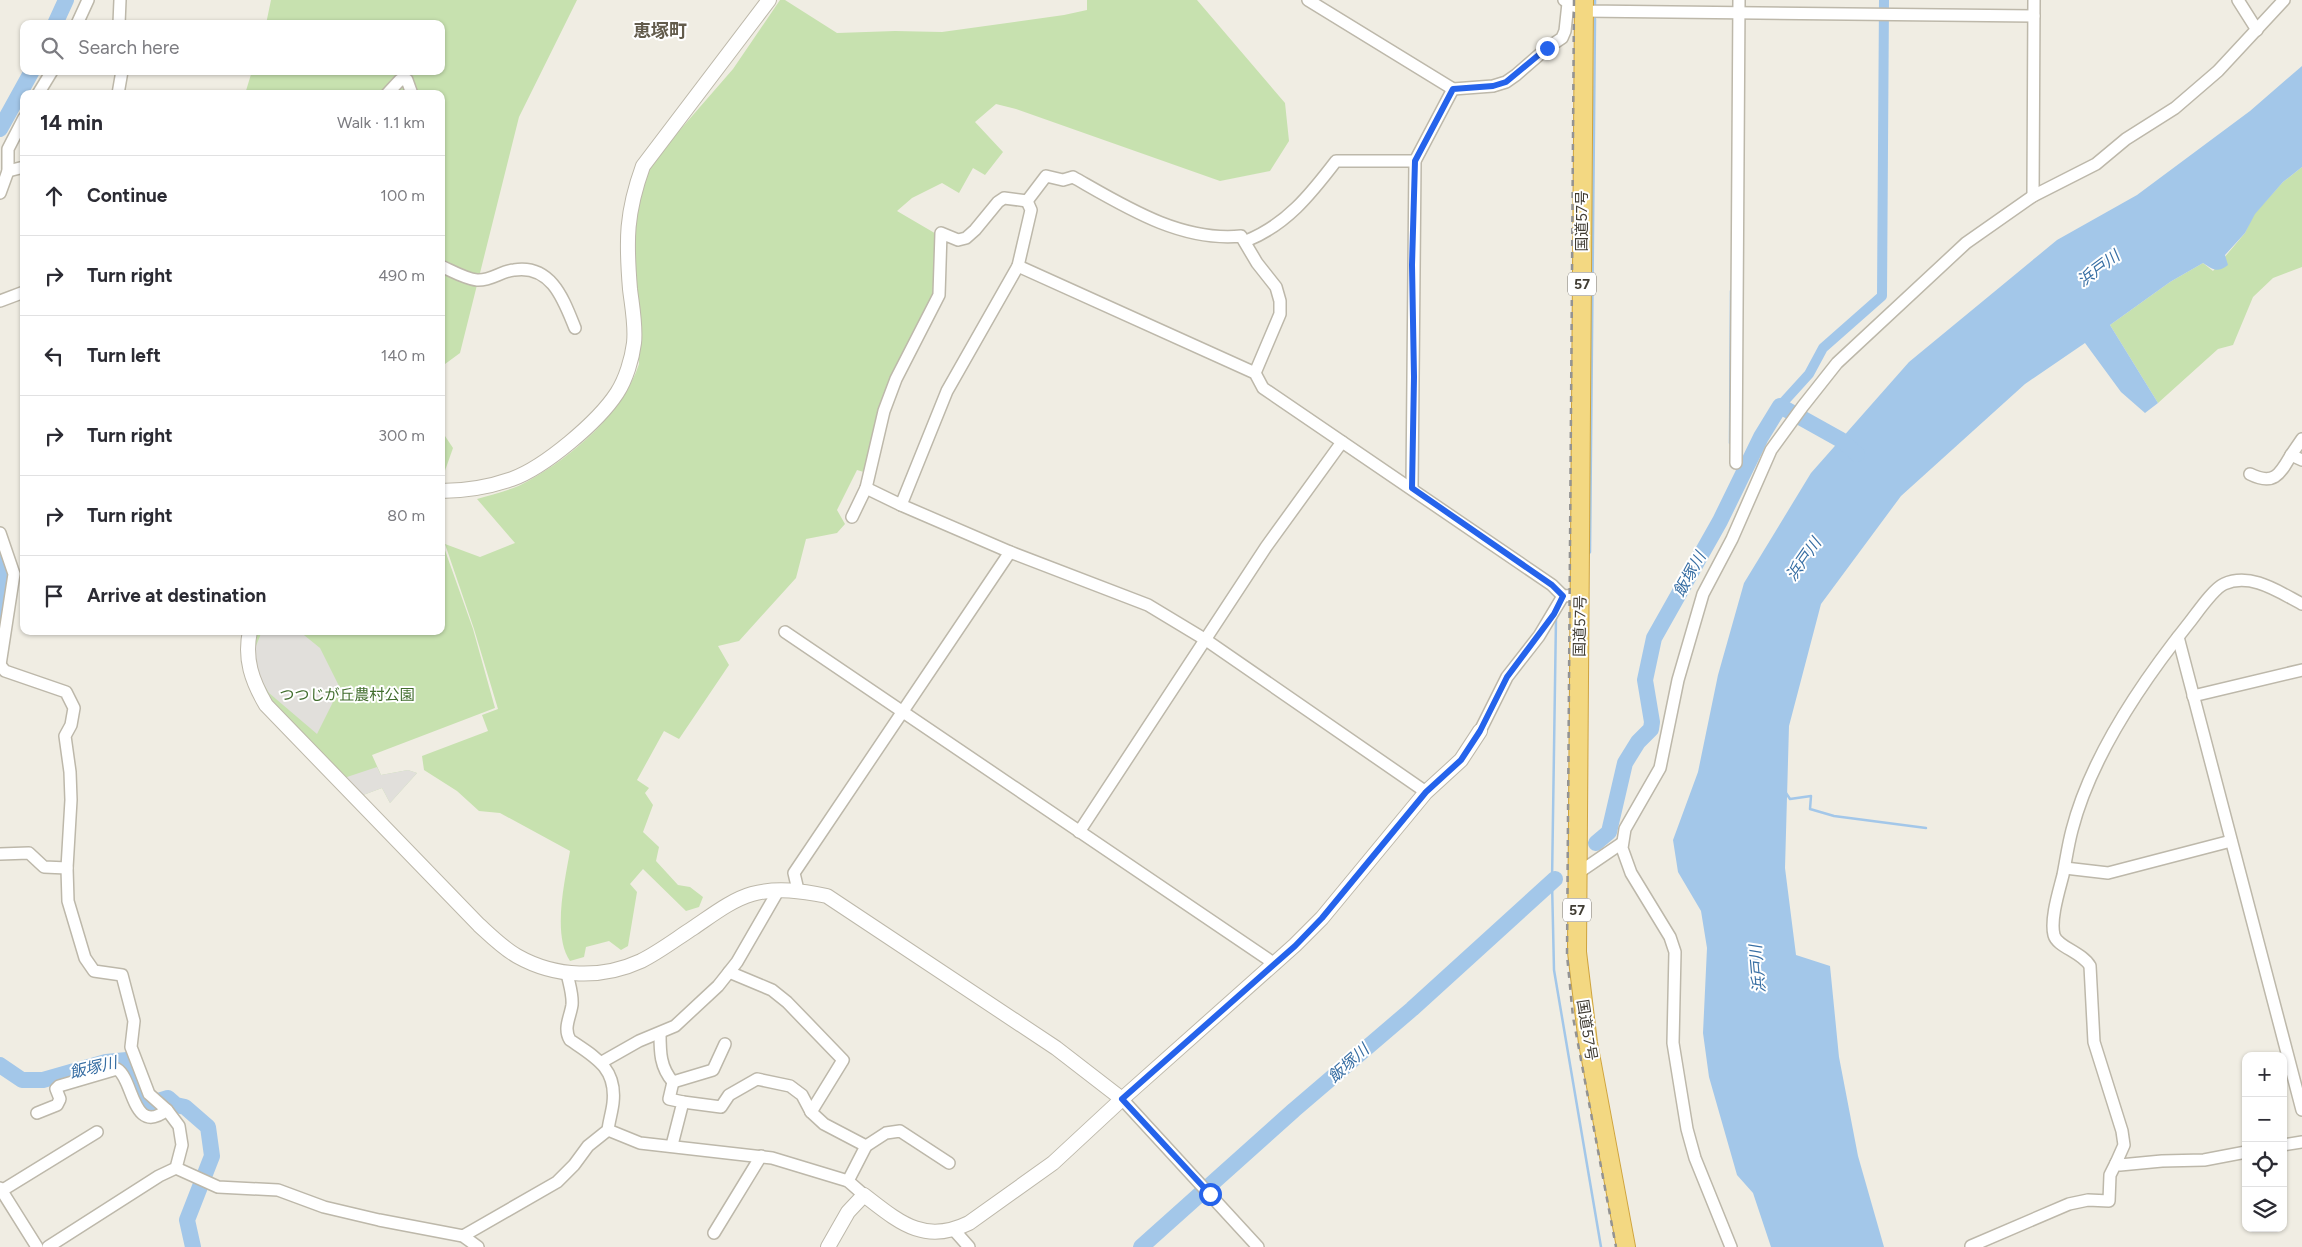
<!DOCTYPE html>
<meta charset="utf-8">
<style>
:root{--surface:#fff;--page:#f2f2f3;--text:#2b2b33;--muted:#7c7c81;--line:#e1e1e2}
body{margin:0;font-family:Figtree,"Noto Sans JP",sans-serif;background:var(--page);color:var(--text)}
.controls{position:absolute;right:15px;bottom:15px;display:grid;overflow:hidden;border-radius:10px;box-shadow:0 1px 4px #0004}
.controls button{width:45px;height:45px;display:grid;place-items:center;padding:0;border:0;border-bottom:1px solid var(--line);background:var(--surface);color:var(--text);font:25px sans-serif}
.stop{position:absolute;width:15px;height:15px;margin:-11px;border:4px solid #2563eb;border-radius:50%;background:#fff}
.stop.end{background:#2563eb;border-color:#fff;box-shadow:0 1px 5px #0008}
.list{margin:0;padding:0;list-style:none}
h2{display:flex;justify-content:space-between;align-items:center;height:65px;margin:0;padding:0 20px;font-size:21px}
h2 small{font-size:16px;font-weight:400;color:var(--muted)}
.list li{display:grid;grid-template-columns:32px 1fr auto;gap:15px;align-items:center;box-sizing:border-box;height:80px;padding:0 20px;border-top:1px solid var(--line)}
.list b{display:block;font-size:19px;white-space:nowrap}
.list em{font-size:16px;font-style:normal;color:var(--muted)}
.icon{flex:none;width:28px;height:28px;fill:none;stroke:currentColor;stroke-width:2;stroke-linecap:round;stroke-linejoin:round}
.map{position:relative;flex:none;width:2302px;height:1247px;overflow:hidden}
.search{position:absolute;background:var(--surface);box-shadow:0 1px 4px #0004;left:20px;top:20px;width:425px;height:55px;display:flex;align-items:center;gap:12px;box-sizing:border-box;padding:0 18px;border-radius:10px;color:var(--muted);font-size:19px}
.panel{position:absolute;background:var(--surface);box-shadow:0 1px 4px #0004;left:20px;top:90px;width:425px;height:545px;border-radius:10px}
.map>svg:first-child{display:block}
.green{fill:#c7e1af}
.parking{fill:#e1dfdb}
.water{fill:#a3c7e9}
.lines{fill:none;stroke-linecap:round;stroke-linejoin:round}
.stream{stroke:#a3c7e9;stroke-width:2.5}
.canal{stroke:#a3c7e9;stroke-width:10}
.river{stroke:#a3c7e9;stroke-width:16}
.minor-casing{stroke:#bdb8aa;stroke-width:14}
.tertiary-casing{stroke:#bdb8aa;stroke-width:16}
.trunk-casing{stroke:#cfa43e;stroke-width:20}
.minor{stroke:#fff;stroke-width:11}
.tertiary{stroke:#fff;stroke-width:14}
.trunk{stroke:#f3d882;stroke-width:18}
.rail{stroke:#939393;stroke-width:2.5;stroke-dasharray:6 6;stroke-linecap:butt}
.route{stroke:#2563eb;stroke-width:6}
.labels{text-anchor:middle;stroke-width:4;stroke-linejoin:round;paint-order:stroke}
.shield{fill:#fff;stroke:#7a7771;stroke-width:1}
.shield-label{font-size:14px;font-weight:bold;fill:#413d34}
.street-label{font-size:15px;fill:#413d34;stroke:#fff}
.park-label{font-size:15px;fill:#416d2d;stroke:#fff}
.water-label{font-size:16px;font-style:italic;fill:#376ea3;stroke:#fff}
.quarter-label{font-size:18px;font-weight:bold;fill:#635c4c;stroke:#fff}
</style>
<div class="map">
<svg width="2302" height="1247" viewBox="0 0 2302 1247">
<rect width="100%" height="100%" fill="#f0ede3"/>
<!-- green -->
<g class="green">
<path d="M271,0H577L519,117L460,353L441,367V94H245L252,71H441V24H266Z"/>
<path d="M780,0H785L837,33L895,31L942,32L1064,15L1087,10V0H1197L1285,103L1289,141L1270,171L1220,181L1016,109L996,104L975,122L1003,152L985,175L973,168L959,193L942,183L912,198L897,211L938,235L936,295L926,314L867,473L857,470L837,510L845,524L837,533L806,539L796,578L739,641L718,646L729,665L679,739L664,731L637,780L649,788L645,793L653,805L643,832L659,847L656,861L678,885L690,887L703,897L699,907L686,911L643,869L630,884L637,892L628,946L621,950L609,941L586,947L584,957L570,961C552,935 565,880 570,851L500,813L479,811L457,791L424,770L422,756L488,731L482,715L498,709L474,629L445,544L480,557L515,543L477,499C493,494 513,490 528,481C572,457 623,413 639,364L634,222L646,169L733,69Z"/>
<path d="M2302,167V267L2273,278L2253,297L2233,345L2218,349L2158,403L2110,325L2170,282L2203,263L2213,271L2245,233L2254,214L2283,182Z"/>
<path d="M441,430L453,448L441,482Z"/>
<path d="M441,539L473,629L495,708L372,755L381,775L408,770L417,773L390,803L382,788L355,798L266,705L248,643L250,631H441Z"/>
</g>
<!-- parking -->
<g class="parking">
<path d="M262,631H299L320,648L340,688L317,734L269,693L263,683L257,672L255,658L256,646Z"/>
<path d="M377,767L381,775L408,770L417,773L390,803L382,788L355,798L338,780Z"/>
</g>
<!-- water -->
<path class="water" d="M2302,66V167L2283,182L2255,214L2245,233L2225,255L2228,265C2217,273 2214,270 2203,263L2170,282L2110,325L2158,403L2145,413L2121,392L2085,343L2025,384L1901,496L1821,604L1789,726L1785,868L1796,955L1830,966L1839,1057L1858,1156L1884,1247H1771L1753,1193L1737,1175L1709,1077L1703,1033L1707,948L1701,911L1678,872L1673,840L1698,772L1718,675L1744,583L1811,473L1909,362L2057,240L2137,195L2250,111Z"/>
<g class="lines">
<!-- stream -->
<g class="stream">
<path d="M1595,4V0"/>
<path d="M1730,443L1731,291"/>
<path d="M1588,554L1590,552L1595,19"/>
<path d="M1556,618L1552,882L1554,970L1601,1247"/>
<path d="M1786,793L1790,799L1811,796L1810,809L1834,816L1926,828"/>
</g>
<!-- canal -->
<path class="canal" d="M1780,406L1809,374L1823,348L1882,296L1884,0"/>
<!-- river -->
<g class="river">
<path d="M55,24L66,0"/>
<path d="M0,129L32,71"/>
<path d="M0,559L4,572L0,619"/>
<path d="M1596,843L1609,832L1625,763L1638,742L1651,729L1652,722L1645,680L1654,638L1720,521L1761,437L1780,406L1841,440L1857,454"/>
<path d="M0,1065L22,1080H43L106,1062L127,1060L144,1101L149,1104L168,1098L176,1105L185,1107L208,1127L212,1156L187,1220L193,1247"/>
<path d="M1141,1247L1294,1110L1412,1009L1555,879"/>
</g>
<!-- minor casing -->
<g class="minor-casing">
<g id="minor">
<path d="M1308,0L1453,89L1493,86L1506,82L1516,75L1547,48L1562,38L1565,31L1568,3"/>
<path d="M1564,0L1584,11L2034,16"/>
<path d="M2238,0L2257,30"/>
<path d="M77,24L88,0"/>
<path d="M119,24L120,0"/>
<path d="M38,94L52,71"/>
<path d="M118,94L122,71"/>
<path d="M387,94L400,80H407L412,94"/>
<path d="M8,171L24,167"/>
<path d="M0,193L8,171V149L24,118"/>
<path d="M2033,196L2034,0"/>
<path d="M1027,201L1046,176L1063,180L1073,177C1124,206 1180,242 1241,236L1257,263L1276,287L1280,301V314L1255,373"/>
<path d="M1246,241C1286,225 1310,195 1336,161H1415"/>
<path d="M441,266C452,271 466,279 477,280C491,281 501,271 514,270C552,264 564,301 575,328"/>
<path d="M1018,266L1255,373L1263,388L1552,585L1563,596L1580,595"/>
<path d="M0,301L24,292"/>
<path d="M2302,439L2291,455L2302,460"/>
<path d="M1736,463L1739,0"/>
<path d="M2250,474C2274,486 2280,474 2291,455"/>
<path d="M866,488L884,411L896,379L939,295L941,233L958,240L966,238L975,230L998,202L1004,198L1027,201"/>
<path d="M1412,488L1415,161L1453,89"/>
<path d="M901,505L947,391L1018,266L1031,210L1027,201"/>
<path d="M852,517L866,488L901,505L1010,552L1148,605L1206,640L1426,792"/>
<path d="M0,533L14,574L0,665"/>
<path d="M785,632L1275,964"/>
<path d="M2178,637L2302,1110"/>
<path d="M0,665L5,671L66,692L74,708L71,725L65,736L70,772L71,800L67,868L68,901L85,958L94,971L122,975L134,1021L131,1047L149,1094L167,1110L179,1126L182,1145L176,1168L159,1176L48,1247"/>
<path d="M2193,696L2302,670"/>
<path d="M1480,731L1507,677L1539,636L1563,596"/>
<path d="M1079,832L1266,547L1342,442"/>
<path d="M0,854L29,853L44,867L67,868"/>
<path d="M2065,868L2108,873L2231,841"/>
<path d="M1578,873L1622,843"/>
<path d="M798,890L794,873L1010,552"/>
<path d="M729,972L772,990L787,1002L843,1060L811,1112L824,1124L866,1146"/>
<path d="M660,1033C660,1052 660,1067 673,1082L713,1070L725,1044"/>
<path d="M602,1062L639,1041L675,1026L718,986L737,962L778,891"/>
<path d="M1122,1099L1258,1247"/>
<path d="M683,1102L721,1107L729,1095L757,1079L790,1086L802,1095L811,1112"/>
<path d="M37,1113L57,1105L60,1099L56,1089L59,1086L117,1069C134,1079 132,1137 167,1110"/>
<path d="M608,1130L640,1143L772,1158L848,1181L864,1195"/>
<path d="M672,1145L683,1102L669,1099L673,1082"/>
<path d="M2283,1145L2302,1142"/>
<path d="M2246,1152L2204,1160L2162,1161L2120,1165L2116,1163L2124,1145L2122,1131L2094,1042L2090,966C2082,952 2057,947 2054,935C2050,919 2059,891 2063,875C2066,860 2068,845 2072,830C2091,756 2141,683 2189,623C2197,613 2213,589 2224,584C2251,572 2279,592 2302,604"/>
<path d="M176,1168L218,1187L278,1190L324,1207L379,1220L463,1236L478,1247"/>
<path d="M848,1181L866,1146L886,1133L900,1131L949,1163"/>
<path d="M0,1188L37,1247"/>
<path d="M1,1191L97,1132"/>
<path d="M954,1230L969,1247"/>
<path d="M714,1233L761,1156"/>
<path d="M463,1236L557,1182L574,1165L588,1146L608,1130C609,1121 612,1112 613,1103C617,1068 595,1057 570,1040C563,1028 570,1018 572,1005C573,994 569,984 567,973"/>
<path d="M1971,1246L2069,1204L2088,1200L2109,1201L2110,1175L2116,1163"/>
<path d="M1731,1247L1695,1158L1687,1129L1673,1043L1675,952L1670,937L1631,873L1622,848L1625,829L1660,768L1678,680L1703,594L1732,539L1771,450L1803,406L1837,363L1966,243L2033,196L2096,164L2126,139L2175,108L2218,71L2284,0"/>
</g>
</g>
<!-- tertiary casing -->
<g class="tertiary-casing">
<g id="tertiary">
<path d="M441,491C466,491 489,487 512,479C545,467 598,422 617,393C626,379 632,359 634,343C636,326 632,306 630,289C626,240 626,213 643,166L769,0"/>
<path d="M250,631C244,659 252,681 266,705L479,925C491,936 503,948 517,956C556,978 602,979 641,961C659,952 676,939 693,928C711,916 731,900 752,894C777,887 802,891 827,896L1056,1048L1122,1099"/>
<path d="M828,1247L848,1212L864,1195C899,1222 924,1245 969,1223L1053,1163L1122,1099L1295,945L1322,918L1426,792L1461,760L1480,731"/>
</g>
</g>
<!-- trunk casing -->
<g class="trunk-casing">
<path id="trunk" d="M1584,0L1577,952L1588,1043L1626,1247"/>
</g>
<!-- minor -->
<use href="#minor" class="minor"/>
<!-- tertiary -->
<use href="#tertiary" class="tertiary"/>
<!-- trunk -->
<use href="#trunk" class="trunk"/>
<!-- rail -->
<path class="rail" d="M1574,0L1567,955L1573,1017L1616,1247"/>
</g>
<g class="lines">
<!-- route -->
<path class="route" d="M1210,1194L1122,1099L1295,946L1322,918L1426,792L1461,760L1480,731L1507,677L1554,614L1563,596L1552,585L1412,488L1414,377L1412,265L1415,161L1453,89L1493,86L1506,82L1547,48"/>
</g>
<g class="labels">
<!-- shield labels -->
<g class="shield">
<rect x="1568" y="272.5" width="28" height="23" rx="4"/>
<rect x="1563" y="898.5" width="28" height="23" rx="4"/>
</g>
<g class="shield-label">
<text x="1582" y="289">57</text>
<text x="1577" y="915">57</text>
</g>
<!-- street labels -->
<g class="street-label">
<text transform="translate(1582 221) rotate(-90)" y="5">国道57号</text>
<text transform="translate(1580 626) rotate(-89)" y="5">国道57号</text>
<text transform="translate(1587 1030) rotate(81)" y="5">国道57号</text>
</g>
<!-- park labels -->
<g class="park-label">
<text x="347" y="700">つつじが丘農村公園</text>
</g>
<!-- water labels -->
<g class="water-label">
<text transform="translate(2098 268) rotate(-37)" y="6">浜戸川</text>
<text transform="translate(1803 559) rotate(-55)" y="6">浜戸川</text>
<text transform="translate(1689 574) rotate(-61)" y="6">飯塚川</text>
<text transform="translate(1757 969) rotate(-95)" y="6">浜戸川</text>
<text transform="translate(1348 1063) rotate(-42)" y="6">飯塚川</text>
<text transform="translate(93 1067) rotate(-13)" y="6">飯塚川</text>
</g>
<!-- quarter labels -->
<g class="quarter-label">
<text x="660" y="37">恵塚町</text>
</g>
</g>
</svg>
<div class="controls">
<button>+</button>
<button>−</button>
<button><svg class="icon" aria-label="locate" viewBox="0 0 24 24"><circle cx="12" cy="12" r="6"/><path d="M12 2v4M12 18v4M2 12h4M18 12h4"/></svg></button>
<button><svg class="icon" aria-label="layers" viewBox="0 0 24 24"><path d="M12 4l9 5-9 5-9-5zM3 14l9 5 9-5"/></svg></button>
</div>
<div class="stop" style="left:1210px;top:1194px"></div>
<div class="stop end" style="left:1547px;top:48px"></div>
<div class="search"><svg class="icon" aria-label="search" viewBox="0 0 24 24"><circle cx="10" cy="10" r="6"/><path d="M15 15l6 6"/></svg>Search here</div>
<section class="panel">
<h2>14 min<small>Walk · 1.1 km</small></h2>
<ul class="list">
<li><svg class="icon" aria-label="ahead" viewBox="0 0 24 24"><path d="M12 20V5M6 11l6-6 6 6"/></svg><div><b>Continue</b></div><em>100 m</em></li>
<li><svg class="icon" aria-label="right" viewBox="0 0 24 24"><path d="M7 20v-9h11M14 6l5 5-5 5"/></svg><div><b>Turn right</b></div><em>490 m</em></li>
<li><svg class="icon" aria-label="left" viewBox="0 0 24 24"><path d="M17 20v-9H6M10 6l-5 5 5 5"/></svg><div><b>Turn left</b></div><em>140 m</em></li>
<li><svg class="icon" aria-label="right" viewBox="0 0 24 24"><path d="M7 20v-9h11M14 6l5 5-5 5"/></svg><div><b>Turn right</b></div><em>300 m</em></li>
<li><svg class="icon" aria-label="right" viewBox="0 0 24 24"><path d="M7 20v-9h11M14 6l5 5-5 5"/></svg><div><b>Turn right</b></div><em>80 m</em></li>
<li><svg class="icon" aria-label="arrive" viewBox="0 0 24 24"><path d="M6 21V4h12l-3 4 3 4H6"/></svg><div><b>Arrive at destination</b></div></li>
</ul>
</section>
</div>
